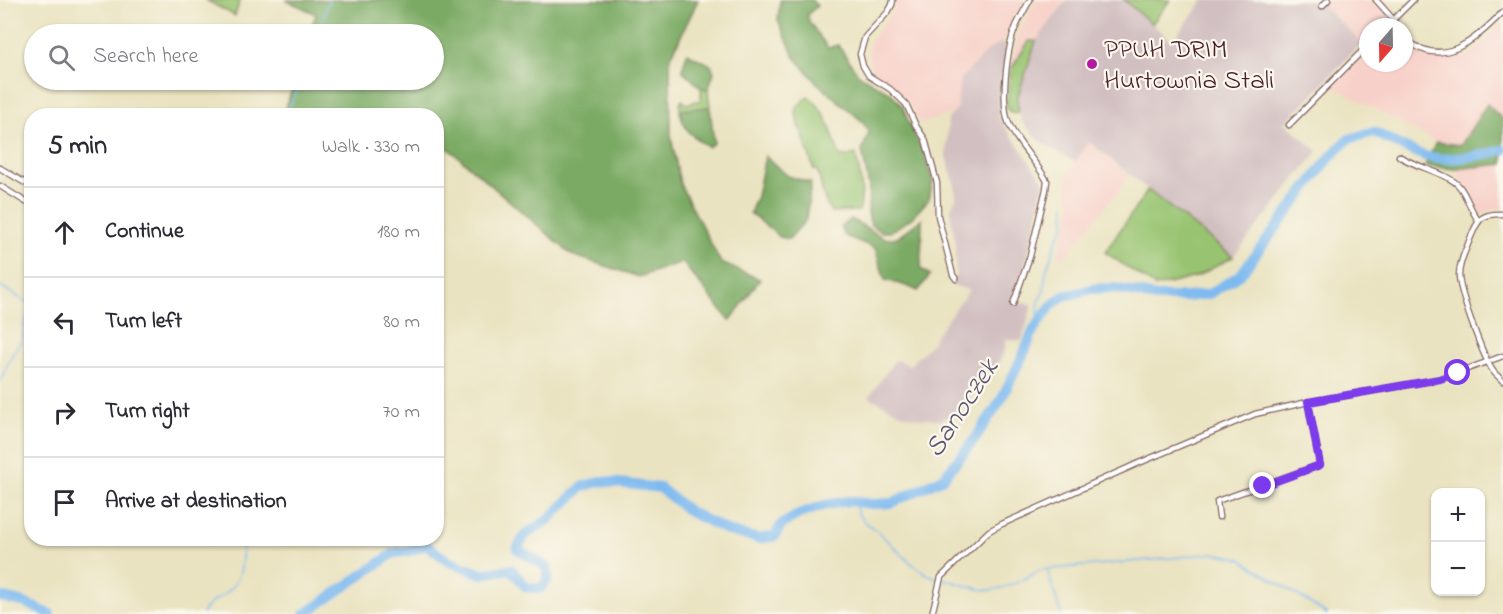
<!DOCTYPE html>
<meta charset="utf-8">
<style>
:root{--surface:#fff;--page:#f2f2f3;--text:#2b2b33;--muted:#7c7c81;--line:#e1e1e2}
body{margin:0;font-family:"Indie Flower",sans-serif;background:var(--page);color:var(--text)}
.controls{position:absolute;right:18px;bottom:18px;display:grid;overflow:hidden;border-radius:12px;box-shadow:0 2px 4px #0004}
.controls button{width:54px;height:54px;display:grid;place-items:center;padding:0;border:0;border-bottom:2px solid var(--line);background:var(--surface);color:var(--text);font:30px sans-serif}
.compass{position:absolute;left:1359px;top:18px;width:54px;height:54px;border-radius:50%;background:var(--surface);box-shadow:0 2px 4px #0004;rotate:200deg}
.stop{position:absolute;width:18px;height:18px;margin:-14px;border:4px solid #7c3aed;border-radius:50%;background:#fff}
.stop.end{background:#7c3aed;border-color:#fff;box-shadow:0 2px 6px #0008}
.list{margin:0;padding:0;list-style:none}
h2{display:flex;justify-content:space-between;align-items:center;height:78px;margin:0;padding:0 24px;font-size:26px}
h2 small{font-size:20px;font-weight:400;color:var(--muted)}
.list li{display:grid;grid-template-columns:39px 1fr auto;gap:18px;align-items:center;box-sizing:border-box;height:90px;padding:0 24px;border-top:2px solid var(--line)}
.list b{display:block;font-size:22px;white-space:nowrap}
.list em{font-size:20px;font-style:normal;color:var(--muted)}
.icon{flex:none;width:33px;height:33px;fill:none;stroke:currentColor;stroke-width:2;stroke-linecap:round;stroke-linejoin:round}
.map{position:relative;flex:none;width:1503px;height:614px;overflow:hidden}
.search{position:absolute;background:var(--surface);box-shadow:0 2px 4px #0004;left:24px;top:24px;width:420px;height:66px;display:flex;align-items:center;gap:15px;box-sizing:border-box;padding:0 21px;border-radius:33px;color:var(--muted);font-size:22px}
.panel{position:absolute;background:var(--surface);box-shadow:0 2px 4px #0004;left:24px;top:108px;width:420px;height:438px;border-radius:24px}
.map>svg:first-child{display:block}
.built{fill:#f7d1c9}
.industrial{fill:#d2bfc1}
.green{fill:#98c471;stroke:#71724e;stroke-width:1.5}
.forest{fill:#7aaa63;stroke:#626447;stroke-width:1.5}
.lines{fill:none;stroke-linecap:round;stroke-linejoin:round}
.stream{stroke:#7ebaf0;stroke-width:1.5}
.river{stroke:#7ebaf0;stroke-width:10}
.minor-casing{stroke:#826460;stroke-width:7}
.minor{stroke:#fff;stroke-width:4.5}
.route{stroke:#7c3aed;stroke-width:8}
.poi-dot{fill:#b5179e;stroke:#fbf7ec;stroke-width:2}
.labels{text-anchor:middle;stroke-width:4.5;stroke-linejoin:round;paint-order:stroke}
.poi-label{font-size:27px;fill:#4a1f2b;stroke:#fbf7ec;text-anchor:start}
.water-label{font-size:28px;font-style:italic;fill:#5c5570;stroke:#fbf7ec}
</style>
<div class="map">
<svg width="1503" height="614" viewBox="0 0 1503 614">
<rect width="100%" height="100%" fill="#fbf7ec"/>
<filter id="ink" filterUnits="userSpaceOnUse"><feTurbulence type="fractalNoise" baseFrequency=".0167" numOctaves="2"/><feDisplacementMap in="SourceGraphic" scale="12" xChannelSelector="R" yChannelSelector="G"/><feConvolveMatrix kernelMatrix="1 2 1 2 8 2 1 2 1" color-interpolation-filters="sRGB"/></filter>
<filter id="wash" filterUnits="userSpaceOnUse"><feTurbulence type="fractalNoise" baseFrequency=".008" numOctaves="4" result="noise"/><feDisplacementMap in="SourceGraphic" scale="24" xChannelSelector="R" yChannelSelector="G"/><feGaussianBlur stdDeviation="1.35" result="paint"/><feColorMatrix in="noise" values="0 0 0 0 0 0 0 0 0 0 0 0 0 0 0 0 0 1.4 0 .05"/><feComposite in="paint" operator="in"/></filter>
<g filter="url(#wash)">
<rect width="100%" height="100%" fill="#eae3c1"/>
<!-- built -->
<g class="built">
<path d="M896,0H1026L1002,42L987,51L960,80L957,108L953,113L920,124L911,107L902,95L879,78L871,69L868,53L870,42L894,10Z"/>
<path d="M1036,0H1067L1036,41H1029L1011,69L1019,31Z"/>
<path d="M1317,0H1385L1395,11L1378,27H1368V37L1362,43Z"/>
<path d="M1503,22V120L1486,103L1461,146L1436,142L1333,87L1368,51V63H1404V44L1409,49L1424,56L1457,58L1469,56Z"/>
<path d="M1088,142L1130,176L1063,259L1058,255L1071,207L1067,191L1068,171Z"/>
<path d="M1503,164V207L1480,214L1455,169Z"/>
</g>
<!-- industrial -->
<g class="industrial">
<path d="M1067,0H1124L1172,41L1204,0H1317L1362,43L1285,123L1318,151L1233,257L1089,142L1075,162L1042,143L1022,122L1017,99L1036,41Z"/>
<path d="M1002,42L1008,51L1001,79L999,118L1044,182L1030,247L1014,297L1009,300L1032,305L1022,341L1006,339L1005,350L998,364L987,377L975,385L959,407L949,416L940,420L918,418L905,415L869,397L895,360L910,365L934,341L933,339L969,290L952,285L956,275L955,238L951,220V208L956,198L955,185L946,157L948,119L957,108L960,80L987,51Z"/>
</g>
<!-- green -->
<g class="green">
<path d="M206,0H240L235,16Z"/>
<path d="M1124,0H1170L1152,24Z"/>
<path d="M1029,41H1036L1017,99L1019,112L1013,113L1009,111L1006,106L1011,69Z"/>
<path d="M701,87L708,90L710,107L684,110L680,112V103L682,100L687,104L701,100Z"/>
<path d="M808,96C827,110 832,135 840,156L845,157L856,154C859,173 865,192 859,211L831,212C822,199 822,184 817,170H814L796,115L797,107Z"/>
<path d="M1148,190L1233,257L1196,277L1156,287L1105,252Z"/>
</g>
<!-- forest -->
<g class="forest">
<path d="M286,0H698L670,59L671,136L680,184L721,263L760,279L730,321L682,262L639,277L572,255L441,142L437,141L436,116H296L285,110L295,80H434V34H309L316,14Z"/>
<path d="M780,0H812L817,6L807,15L810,23L828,48L838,45L858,74L892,94L903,107L911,128L924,154L933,181L929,199L913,217L890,232H882L871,225L868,213L869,187L862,151L869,132L863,122L817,83L794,56L778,20Z"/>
<path d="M687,53L711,65L714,72L708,90L700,87L682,70Z"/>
<path d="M1487,104L1503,120V164L1455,169L1425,166L1436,142L1461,145Z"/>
<path d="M710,107L714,143L708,147C692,136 685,132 680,112L684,110Z"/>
<path d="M765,156L788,176L811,183L806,220L789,239L780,237L750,213L757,196Z"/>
<path d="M851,219L886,239L898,237L922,219L921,269L930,275L918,291L910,287L885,280L875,248L845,236L841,227Z"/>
</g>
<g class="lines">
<!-- stream -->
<g class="stream">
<path d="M319,34L329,0"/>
<path d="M285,116L302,80"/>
<path d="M0,286L32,305"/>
<path d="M1040,320L1038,315L1039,300L1044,290L1046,271L1056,242L1065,224V204"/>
<path d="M0,381L10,359L23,337L24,323L32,309"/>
<path d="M855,502C856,507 856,511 859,515C863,522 871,526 877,531C896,547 914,572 938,578"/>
<path d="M1048,572L1061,614"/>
<path d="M943,579C955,582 979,591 990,590C1006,589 1027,578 1040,570L1172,558L1213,553L1239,558L1327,614"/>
<path d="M202,614C208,603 213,602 223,595C244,582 243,560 242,538"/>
</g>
<!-- river -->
<g class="river">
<path d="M0,597L25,603L50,614"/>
<path d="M305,614L394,553L410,551L426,545L450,562L482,574L511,569L526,587L540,589L548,579L547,567L517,549L525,535L548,520L582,487L601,481L660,488L690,512L728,531L759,539L775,536L781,525L799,514L825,505L849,501L872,504L892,503L943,478L974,440L1001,400L1024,353L1034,329L1051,306L1063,296L1073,294L1092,289L1114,288L1155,297H1187L1209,294L1240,275L1331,156L1349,139L1374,132C1390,140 1407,150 1425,156C1445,162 1482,156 1503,150"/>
</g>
</g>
</g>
<g filter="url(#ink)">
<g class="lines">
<!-- minor casing -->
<g class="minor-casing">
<g id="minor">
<path d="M893,0L892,5L888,12L865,37L860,54L863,66L869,76L890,89L906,104L916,126L925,139L937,183L938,216L953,275L956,279"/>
<path d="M1376,0L1393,19L1396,27"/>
<path d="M1322,6L1328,0"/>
<path d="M1386,27L1413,0"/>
<path d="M1404,38C1442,71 1475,40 1503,12"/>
<path d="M1289,125L1368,45"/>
<path d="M1399,156C1415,167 1448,173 1459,186C1466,194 1471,211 1478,220"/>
<path d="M0,168L32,187"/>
<path d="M0,186L26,202L32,203"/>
<path d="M1503,214C1480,213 1478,220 1470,239C1466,250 1459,262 1459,275C1459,291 1483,357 1493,371C1496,375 1500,378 1503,381"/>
<path d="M1013,304L1030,256L1046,189L1047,181C1036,161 1018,145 1009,124C1000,104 1007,49 1015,29C1019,19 1025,9 1030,0"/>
<path d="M1219,517L1217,501L1320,465L1308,402"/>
<path d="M932,614L941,577L989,531L1002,524L1139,463L1255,414L1308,402L1440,379L1503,356"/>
</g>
</g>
<!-- minor -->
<use href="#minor" class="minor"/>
</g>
</g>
<g class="lines" filter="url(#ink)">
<!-- route -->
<path class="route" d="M1263,486L1320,465L1308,402L1440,379L1458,373"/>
</g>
<!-- markers -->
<circle class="poi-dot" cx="1092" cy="64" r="6"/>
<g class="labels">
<!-- poi labels -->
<g class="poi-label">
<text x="1104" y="57">PPUH DRIM<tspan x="1104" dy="31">Hurtownia Stali</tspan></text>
</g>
<!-- water labels -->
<g class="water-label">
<text transform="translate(960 407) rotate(-57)" y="10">Sanoczek</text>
</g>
</g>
</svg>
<div class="controls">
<button>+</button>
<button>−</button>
</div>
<svg class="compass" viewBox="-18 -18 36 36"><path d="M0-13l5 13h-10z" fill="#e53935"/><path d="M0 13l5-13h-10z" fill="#7c7c81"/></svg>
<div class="stop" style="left:1458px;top:373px"></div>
<div class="stop end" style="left:1263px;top:486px"></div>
<div class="search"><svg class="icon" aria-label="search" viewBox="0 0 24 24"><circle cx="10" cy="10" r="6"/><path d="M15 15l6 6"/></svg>Search here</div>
<section class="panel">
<h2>5 min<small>Walk · 330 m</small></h2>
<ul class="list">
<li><svg class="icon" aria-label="ahead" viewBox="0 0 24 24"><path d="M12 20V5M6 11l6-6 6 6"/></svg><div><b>Continue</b></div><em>180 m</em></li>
<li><svg class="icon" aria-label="left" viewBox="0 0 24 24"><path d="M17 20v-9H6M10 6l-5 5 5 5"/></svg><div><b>Turn left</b></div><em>80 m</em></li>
<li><svg class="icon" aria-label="right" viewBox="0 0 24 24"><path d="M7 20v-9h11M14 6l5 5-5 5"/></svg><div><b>Turn right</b></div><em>70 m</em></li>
<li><svg class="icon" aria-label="arrive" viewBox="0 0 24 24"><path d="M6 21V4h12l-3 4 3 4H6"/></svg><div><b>Arrive at destination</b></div></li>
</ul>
</section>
</div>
